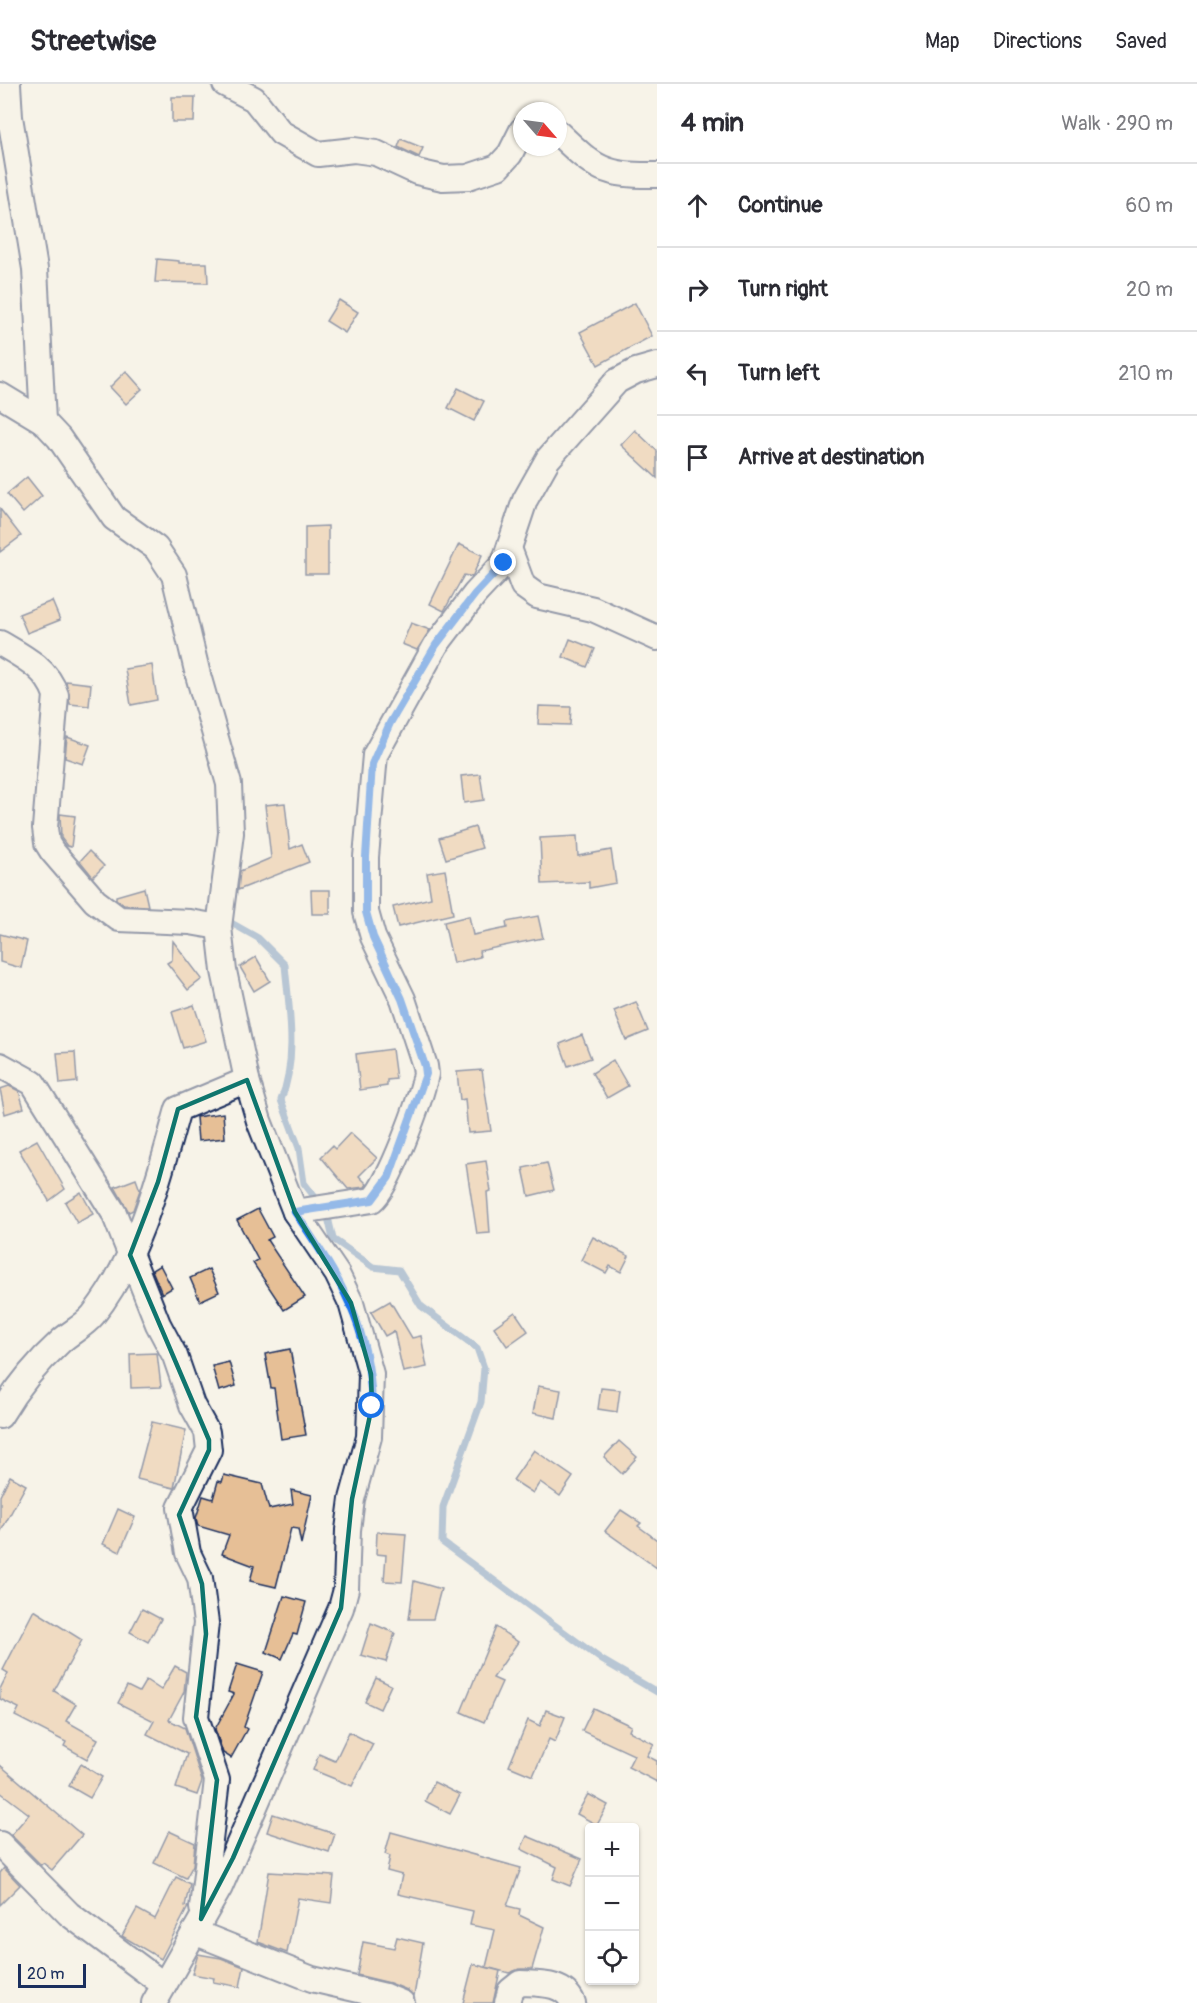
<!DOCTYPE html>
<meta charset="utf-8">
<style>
:root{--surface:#fff;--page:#f2f2f3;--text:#2b2b33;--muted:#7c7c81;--line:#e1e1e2}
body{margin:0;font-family:Pangolin,sans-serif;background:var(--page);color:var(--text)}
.controls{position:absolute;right:18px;bottom:18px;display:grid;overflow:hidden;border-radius:6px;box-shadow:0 2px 4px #0004}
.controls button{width:54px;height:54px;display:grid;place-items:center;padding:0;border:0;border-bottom:2px solid var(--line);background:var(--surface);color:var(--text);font:30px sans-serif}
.compass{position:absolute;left:513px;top:18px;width:54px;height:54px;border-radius:50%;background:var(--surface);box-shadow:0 2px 4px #0004;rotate:118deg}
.scale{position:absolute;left:18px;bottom:15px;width:68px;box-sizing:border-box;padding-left:6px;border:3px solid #1b2f5e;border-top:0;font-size:16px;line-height:21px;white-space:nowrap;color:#1b2f5e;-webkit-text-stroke:4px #f7f3e8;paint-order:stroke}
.stop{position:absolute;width:18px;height:18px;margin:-14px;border:4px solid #1a73e8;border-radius:50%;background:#fff}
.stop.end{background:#1a73e8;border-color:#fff;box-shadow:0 2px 6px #0008}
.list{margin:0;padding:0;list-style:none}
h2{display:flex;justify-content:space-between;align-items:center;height:78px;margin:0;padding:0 24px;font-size:26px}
h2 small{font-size:20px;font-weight:400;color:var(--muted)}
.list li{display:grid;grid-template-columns:39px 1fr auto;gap:18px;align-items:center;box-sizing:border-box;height:84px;padding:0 24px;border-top:2px solid var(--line)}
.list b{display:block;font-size:22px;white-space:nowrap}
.list em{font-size:20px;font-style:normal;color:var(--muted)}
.icon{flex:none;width:33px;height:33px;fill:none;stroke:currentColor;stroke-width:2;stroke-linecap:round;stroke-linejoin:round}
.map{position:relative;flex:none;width:657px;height:1919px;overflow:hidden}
header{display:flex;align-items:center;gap:36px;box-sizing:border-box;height:84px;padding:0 30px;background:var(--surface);border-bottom:2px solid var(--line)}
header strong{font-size:28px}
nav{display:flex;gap:33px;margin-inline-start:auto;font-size:21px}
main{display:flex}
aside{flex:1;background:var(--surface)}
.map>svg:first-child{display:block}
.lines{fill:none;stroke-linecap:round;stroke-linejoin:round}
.stream{stroke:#6a90bc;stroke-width:7}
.building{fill:#e6bf96;stroke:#1b2f5e;stroke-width:1.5}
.minor-casing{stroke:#1b2f5e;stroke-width:28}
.minor{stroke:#f7f3e8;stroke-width:24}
.route{stroke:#1a73e8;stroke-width:8}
.marked{fill:none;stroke:#0f766e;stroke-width:4.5;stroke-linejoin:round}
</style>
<header>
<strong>Streetwise</strong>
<nav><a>Map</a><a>Directions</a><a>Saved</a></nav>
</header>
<main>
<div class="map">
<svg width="657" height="1919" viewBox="0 0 657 1919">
<rect width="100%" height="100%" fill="#f7f3e8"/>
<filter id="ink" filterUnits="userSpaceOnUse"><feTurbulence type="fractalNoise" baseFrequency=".0167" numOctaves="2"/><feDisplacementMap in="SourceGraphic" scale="12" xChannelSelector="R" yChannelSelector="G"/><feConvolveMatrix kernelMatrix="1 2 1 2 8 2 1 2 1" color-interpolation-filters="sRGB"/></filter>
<g filter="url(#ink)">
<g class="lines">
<!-- stream -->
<path class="stream" d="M226,836L258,854L285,881C289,926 298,973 281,1016L299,1064L304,1099L327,1129L333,1155L373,1183L399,1186L421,1222L477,1264L484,1284L481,1318L443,1423L442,1458L602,1576L657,1608"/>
</g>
<!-- building -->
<g class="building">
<path d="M172,13H195L194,38H172Z"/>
<path d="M401,55L423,64L419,73L398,63Z"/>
<path d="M157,175L179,177V179H207L208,199L155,198Z"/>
<path d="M339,216L358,228L345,249L326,237Z"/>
<path d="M635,219L652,252L598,281L580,248Z"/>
<path d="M126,287L142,305L126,320L110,303Z"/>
<path d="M458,304L484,317L474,337L448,324Z"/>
<path d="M635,346L657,367V394L621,361Z"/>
<path d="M27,393L42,412L23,429L7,410Z"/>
<path d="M0,425L21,452L0,468Z"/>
<path d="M328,442V490H305V443Z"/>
<path d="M459,460L482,471L472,493L464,491L444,527L430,520Z"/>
<path d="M52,517L60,536L27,549L19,530Z"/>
<path d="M411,539L430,546L417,566L402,560Z"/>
<path d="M570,555L595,565L587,583L563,573Z"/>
<path d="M152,581L157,616L131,621L125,585Z"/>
<path d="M66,597L91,600L89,622L70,620Z"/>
<path d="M539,622L571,623L570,641L538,640Z"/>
<path d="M67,653L90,661L83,680L65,674Z"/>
<path d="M480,690L484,716L464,719L461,692Z"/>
<path d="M285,719L290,765L302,760L309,778L238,806L240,787L271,774L265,721Z"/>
<path d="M60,730L75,732L71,763L67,762L61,754Z"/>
<path d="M475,743L482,764L446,775L439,754Z"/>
<path d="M577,752L578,772L611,766L616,799L589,804V798L542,800L540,754Z"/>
<path d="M89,767L104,782L93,793L80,777Z"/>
<path d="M445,786L453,830L398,843L393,823L431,814L427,789Z"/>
<path d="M144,804L148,822L124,821L116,815V812Z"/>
<path d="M311,806H330V830H312Z"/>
<path d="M469,832L473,851L507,844L506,838L538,832L543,854L479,867L480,873L453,879L444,838Z"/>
<path d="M0,850L27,857L21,884L0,878Z"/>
<path d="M173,857L202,895L188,906L167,879L172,876Z"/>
<path d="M256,873L270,897L254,907L240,883Z"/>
<path d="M636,918L648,947L626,956L614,927Z"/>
<path d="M194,921L206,957L183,964L172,928Z"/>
<path d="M582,951L591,974L568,982L560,960Z"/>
<path d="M392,965L396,995L387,996V1002L360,1006L356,970Z"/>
<path d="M75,968L77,998L60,1000L57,969Z"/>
<path d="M613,976L628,1002L607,1014L592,989Z"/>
<path d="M482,986L491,1047L468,1049L465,1015L460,1016L457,988Z"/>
<path d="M9,1002L19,1007L24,1024L5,1030L0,1005Z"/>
<path d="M223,1029L225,1054L198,1057L196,1033Z"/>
<path d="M350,1049L377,1074L359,1092L367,1100L365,1103L348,1105L321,1073L332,1062L335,1065Z"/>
<path d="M37,1056L65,1105L49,1117L19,1066Z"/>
<path d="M486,1077L491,1107L487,1108L490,1149L477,1150L466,1080Z"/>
<path d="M547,1079L554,1106L529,1112L523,1084Z"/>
<path d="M136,1095L140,1106L133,1126L129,1128L115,1103Z"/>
<path d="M81,1108L93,1130L77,1139L65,1118Z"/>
<path d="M258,1125L273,1153L267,1156L305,1213L284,1226L253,1179L258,1176L237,1136Z"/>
<path d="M593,1153L629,1172L621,1188L610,1182L606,1189L581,1176Z"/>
<path d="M160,1181L172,1204L162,1210L152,1186Z"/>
<path d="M209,1185L219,1208L200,1217L190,1194Z"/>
<path d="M390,1217L412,1254L421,1252L427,1283L403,1288L394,1247L385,1252L371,1228Z"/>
<path d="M515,1228L528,1247L507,1262L494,1243Z"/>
<path d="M290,1265L306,1351L281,1355L274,1304H271L265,1270Z"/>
<path d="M157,1269L161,1303L131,1304L130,1270Z"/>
<path d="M229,1278L236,1302L219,1307L212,1282Z"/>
<path d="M538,1302L561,1306L556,1334L533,1329Z"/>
<path d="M601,1304L620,1306L617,1328L598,1325Z"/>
<path d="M152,1338L186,1346L174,1404L137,1395Z"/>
<path d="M619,1357L637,1373L622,1390L604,1373Z"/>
<path d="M534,1366L573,1393L560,1412L540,1398L533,1409L513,1396Z"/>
<path d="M224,1391L262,1400L269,1425L293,1420L291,1406L312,1411L301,1460L298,1445L291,1444L276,1503L250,1497L254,1482L222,1470L229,1451L198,1442L196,1434L203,1412L213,1415L218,1397L222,1398Z"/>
<path d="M10,1392L26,1401L0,1449V1412Z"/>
<path d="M118,1425L135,1433L120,1468L103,1460Z"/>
<path d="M621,1426L641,1439L638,1442L657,1456V1484L605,1447Z"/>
<path d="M377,1448L406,1450L402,1498L384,1497L386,1471L376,1470Z"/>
<path d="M414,1497L441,1505L433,1535H409Z"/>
<path d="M284,1512L306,1518L297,1551L293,1550L282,1575L266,1568Z"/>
<path d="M142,1525L161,1535L148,1558L130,1548Z"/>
<path d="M34,1526L82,1556L54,1607L76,1620L66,1637L98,1655L87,1675L64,1662L66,1658L15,1632L19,1624L0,1615V1605L8,1589L3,1586Z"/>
<path d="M371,1539L395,1549L386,1578L361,1571Z"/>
<path d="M496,1543L518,1558L493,1594L502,1598L484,1638L461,1628Z"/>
<path d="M237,1580L263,1588L244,1643L247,1645L231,1674L223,1669L215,1645L234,1610L228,1608Z"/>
<path d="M175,1582L186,1588L184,1608L169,1636L185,1644L202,1697L197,1711L176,1704L187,1670L147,1650L154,1637L118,1619L127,1602L139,1608L146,1596L161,1606Z"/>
<path d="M376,1594L391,1601L380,1625L365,1618Z"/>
<path d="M593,1624L631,1642L629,1647L654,1660L647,1672L657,1677V1698L628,1683L634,1671L582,1647Z"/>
<path d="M546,1626L565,1633L555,1658L549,1655L533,1692L509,1682L528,1636L540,1642Z"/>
<path d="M349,1648L373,1660L352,1702L313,1686L319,1670L335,1677Z"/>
<path d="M81,1680L102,1693L90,1714L69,1702Z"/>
<path d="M0,1681L82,1751L52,1786L43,1779L41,1781L11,1751L29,1730L0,1708Z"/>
<path d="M434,1698L460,1711L450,1730L425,1717Z"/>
<path d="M588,1710L608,1721L597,1741L577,1730Z"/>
<path d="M273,1730L335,1750L329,1768L267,1748Z"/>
<path d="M169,1747L195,1759L193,1781L186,1794L154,1779Z"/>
<path d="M391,1748L521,1784L507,1822L520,1825L519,1831L544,1843L532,1885H520L509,1889L486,1883L495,1846L470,1841L473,1827L398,1810L402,1791L387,1787L390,1772L385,1770Z"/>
<path d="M527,1752L582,1775L570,1802L553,1795L557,1783L521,1765Z"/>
<path d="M4,1784L20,1801L0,1821V1789Z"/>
<path d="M269,1788L334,1792L331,1819L298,1814L287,1869L258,1858Z"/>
<path d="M176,1793L190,1800L185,1822L188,1823L161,1875L122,1852L137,1825L155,1835Z"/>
<path d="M397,1853L423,1859L414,1912L407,1906L390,1899L357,1891L363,1858L394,1864Z"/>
<path d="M198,1870L221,1874L244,1883L240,1903L213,1898L214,1894L192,1890Z"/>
<path d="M473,1880L500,1887L493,1919H463Z"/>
</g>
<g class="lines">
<!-- minor casing -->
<g class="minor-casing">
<g id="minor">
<path d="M8,0L10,33L35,185L43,337"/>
<path d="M225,0L254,15L281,49L318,70L354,66L376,69L417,88L443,94L468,93L498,83L510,70L522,46"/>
<path d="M558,49C596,85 603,92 657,91"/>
<path d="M0,311L43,337L59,354L114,434L156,464L174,491L198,591L229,700L231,749L219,843L224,887L247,996L259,1037L295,1128L337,1190L351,1219L371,1290L369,1353L352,1415L348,1446L346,1505L341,1524L220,1803L154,1919"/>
<path d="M510,467L523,502L537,512L593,525L657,554"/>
<path d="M0,559C24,573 47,584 56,611L45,744L47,759L52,767L95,817L119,835L190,838L219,843"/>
<path d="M0,981L33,999L114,1129L158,1240L175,1272L192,1321L207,1348L209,1366L180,1424L188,1469L200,1494L206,1539L196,1633L217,1696L202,1824"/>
<path d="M295,1128L372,1116C389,1103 421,1014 426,990L425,982L403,915L373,853L366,828V773L375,671L436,561L475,510L504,479L525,416L548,375L617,297L636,287L657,281"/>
<path d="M0,1332C16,1305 38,1278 61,1257C71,1248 84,1242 93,1231C140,1171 158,1097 178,1025L247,996"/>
<path d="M0,1760L69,1830L164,1901"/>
<path d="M194,1848L312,1895L385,1912L402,1919"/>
<path d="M507,1919L510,1907L520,1899C540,1900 564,1898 573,1919"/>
</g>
</g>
<!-- minor -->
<use href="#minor" class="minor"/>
</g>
</g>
<g class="lines" filter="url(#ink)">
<!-- route -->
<path class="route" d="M372,1322C370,1241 339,1193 295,1128L372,1116L389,1093L426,990L425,982L402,915L373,853L366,828V773L372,680L390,639L436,561L475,510L504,479"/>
</g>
<!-- marked area -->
<path d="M0 0H657V1919H0ZM247,996L295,1128L351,1219L371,1290L372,1322L352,1415L341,1524L233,1774L201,1835L217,1696L196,1633L206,1550L202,1500L179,1431L209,1366V1356L130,1171L158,1098L178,1025Z" fill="#f7f3e8" fill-opacity=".55" fill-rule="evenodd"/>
<path class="marked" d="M247,996L295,1128L351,1219L371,1290L372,1322L352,1415L341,1524L233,1774L201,1835L217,1696L196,1633L206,1550L202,1500L179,1431L209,1366V1356L130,1171L158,1098L178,1025Z"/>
</svg>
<div class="controls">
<button>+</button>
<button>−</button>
<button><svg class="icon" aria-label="locate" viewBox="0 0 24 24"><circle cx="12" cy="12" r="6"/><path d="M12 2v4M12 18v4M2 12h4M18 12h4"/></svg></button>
</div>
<svg class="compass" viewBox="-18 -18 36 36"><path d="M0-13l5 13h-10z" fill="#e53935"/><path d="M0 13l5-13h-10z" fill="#7c7c81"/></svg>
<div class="scale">20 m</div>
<div class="stop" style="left:372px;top:1322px"></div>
<div class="stop end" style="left:504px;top:479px"></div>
</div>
<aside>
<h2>4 min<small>Walk · 290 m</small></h2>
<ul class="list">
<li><svg class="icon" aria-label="ahead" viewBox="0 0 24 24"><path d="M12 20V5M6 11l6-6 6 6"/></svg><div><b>Continue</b></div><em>60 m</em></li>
<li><svg class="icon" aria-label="right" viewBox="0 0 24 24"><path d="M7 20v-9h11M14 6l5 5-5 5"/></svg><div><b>Turn right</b></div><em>20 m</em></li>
<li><svg class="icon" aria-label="left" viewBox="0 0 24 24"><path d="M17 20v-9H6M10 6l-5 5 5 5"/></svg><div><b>Turn left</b></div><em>210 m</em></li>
<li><svg class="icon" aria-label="arrive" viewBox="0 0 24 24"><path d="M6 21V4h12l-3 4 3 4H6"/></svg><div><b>Arrive at destination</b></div></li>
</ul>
</aside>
</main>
